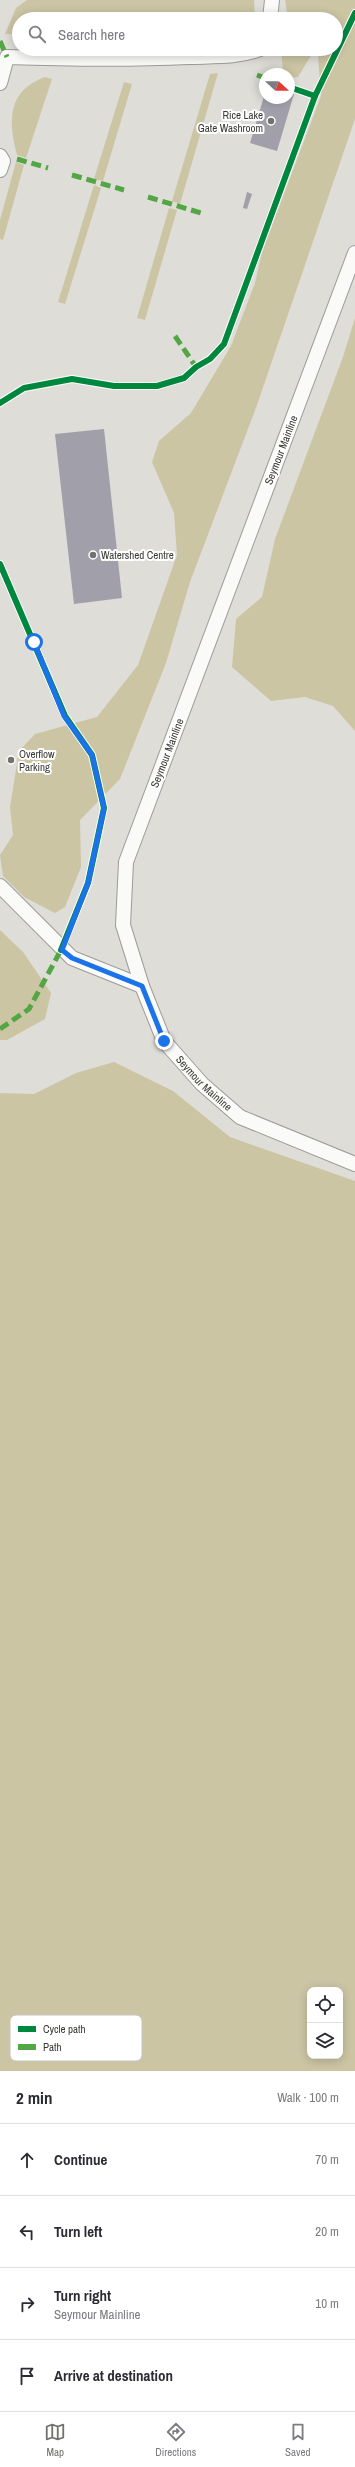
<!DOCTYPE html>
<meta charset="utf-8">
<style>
:root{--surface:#fff;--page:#f2f2f3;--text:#2b2b33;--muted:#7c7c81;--line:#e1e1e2;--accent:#73726e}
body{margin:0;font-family:"Archivo Narrow",sans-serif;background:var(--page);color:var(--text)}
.controls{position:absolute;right:12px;bottom:12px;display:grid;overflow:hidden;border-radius:8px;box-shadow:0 2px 10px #0003}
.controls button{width:36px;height:36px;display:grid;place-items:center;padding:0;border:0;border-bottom:1px solid var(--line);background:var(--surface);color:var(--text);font:20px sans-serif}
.compass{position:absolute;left:259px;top:68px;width:36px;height:36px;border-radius:50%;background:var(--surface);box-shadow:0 2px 10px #0003;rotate:111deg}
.stop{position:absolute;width:12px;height:12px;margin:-9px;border:3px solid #1a73e8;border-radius:50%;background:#fff}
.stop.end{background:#1a73e8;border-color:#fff;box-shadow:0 1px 4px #0008}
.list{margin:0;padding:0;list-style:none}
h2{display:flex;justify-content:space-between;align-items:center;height:52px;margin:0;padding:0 16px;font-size:17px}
h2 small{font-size:13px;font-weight:400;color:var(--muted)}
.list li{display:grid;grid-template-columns:26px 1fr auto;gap:12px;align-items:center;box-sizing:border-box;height:72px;padding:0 16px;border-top:1px solid var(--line)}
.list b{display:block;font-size:15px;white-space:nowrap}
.list p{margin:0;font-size:13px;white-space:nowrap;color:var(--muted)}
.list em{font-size:13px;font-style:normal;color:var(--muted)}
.icon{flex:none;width:22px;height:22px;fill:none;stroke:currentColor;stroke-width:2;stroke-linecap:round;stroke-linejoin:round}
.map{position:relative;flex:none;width:355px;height:2071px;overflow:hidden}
.search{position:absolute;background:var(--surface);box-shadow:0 2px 10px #0003;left:12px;right:12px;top:12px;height:44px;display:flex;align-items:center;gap:10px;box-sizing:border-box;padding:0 14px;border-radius:22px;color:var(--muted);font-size:15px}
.sheet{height:340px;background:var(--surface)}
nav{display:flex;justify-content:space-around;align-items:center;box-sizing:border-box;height:56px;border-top:1px solid var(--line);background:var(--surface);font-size:11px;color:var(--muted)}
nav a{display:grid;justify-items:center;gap:2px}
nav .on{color:var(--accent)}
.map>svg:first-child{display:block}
.green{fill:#ccc5a4;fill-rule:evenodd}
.building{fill:#a1a0aa}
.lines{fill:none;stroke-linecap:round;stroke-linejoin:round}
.lane-casing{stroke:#9d9c98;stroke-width:16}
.lane{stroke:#fafaf9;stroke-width:14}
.quiet{stroke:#53a644;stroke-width:5;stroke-dasharray:10 5;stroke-linecap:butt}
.cycleway-casing{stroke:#fff;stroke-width:8}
.cycleway{stroke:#00873e;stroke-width:6}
.route{stroke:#1a73e8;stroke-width:5}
.poi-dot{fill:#73726e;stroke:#fff;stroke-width:1.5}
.labels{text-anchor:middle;stroke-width:4;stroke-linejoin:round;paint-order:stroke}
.poi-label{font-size:11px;fill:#393935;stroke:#fff;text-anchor:start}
.street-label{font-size:11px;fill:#393935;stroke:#fff}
.key{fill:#fff;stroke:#c4c4c2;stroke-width:1}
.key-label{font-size:11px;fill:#393935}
</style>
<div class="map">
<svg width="355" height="2071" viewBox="0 0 355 2071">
<rect width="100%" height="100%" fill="#deddd8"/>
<!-- green -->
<g class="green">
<path d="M27,0H254L255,19H19V34H5L16,8Z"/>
<path d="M285,0H355V119L257,405L190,582L166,663L120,779L80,820L81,867L65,907L55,913L24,897L3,876L0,855L13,835L10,807L19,751L35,734L97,717L138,665L177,555L174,513L152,462L159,441L191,413L231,346L255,283L262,252L321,96L318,56L312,54L298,77L289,78V74H284L283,71L281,49H336V19H288Z"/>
<path d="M218,73L180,204L172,201L210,74Z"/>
<path d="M45,77L52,79L26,158L17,155C8,121 7,91 45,77Z"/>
<path d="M124,82L132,84L103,181L94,179Z"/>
<path d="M16,162L24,165L3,240L0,239V220Z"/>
<path d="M94,185L101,188L65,304L58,302Z"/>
<path d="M169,208L177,210L145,320L137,318Z"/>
<path d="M355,318V731L333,706L305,697L271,701L232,667L236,619L262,597L275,539L343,357Z"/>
<path d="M0,930L23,952L51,993L45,1019L7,1040H0Z"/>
<path d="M114,1062L173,1091L230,1137L355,1181V2071H0V1093L34,1094L76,1073ZM310,1990H340V2056H310Z"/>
</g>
<!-- building -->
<g class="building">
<path d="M265,93V98H289V93L294,94L277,151L250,143Z"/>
<path d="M247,192L252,194L247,209L243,208Z"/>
<path d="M104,429L122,598L74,604L55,434Z"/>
</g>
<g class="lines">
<!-- lane casing -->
<g class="lane-casing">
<g id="lane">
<path d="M270,19L272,0"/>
<path d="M0,83L7,57C67,59 127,60 188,57C212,56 237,58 260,49"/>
<path d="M0,156L3,161L0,170"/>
<path id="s1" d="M355,253L126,862L123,925L142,986L164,1041L202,1084L240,1117L355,1164"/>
<path d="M0,886L72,958L142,986"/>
</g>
</g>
<!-- lane -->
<use href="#lane" class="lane"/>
<!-- quiet -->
<g class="quiet">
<path d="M0,41L7,57"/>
<path d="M257,75L265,78"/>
<path d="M17,159L48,168"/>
<path d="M72,175L124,190"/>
<path d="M148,197L201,213"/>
<path d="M175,336L196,367"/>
<path d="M0,1029L29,1009L61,950"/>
</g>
<!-- cycleway casing -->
<g class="cycleway-casing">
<g id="cycleway">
<path d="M289,87L315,96L355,13"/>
<path d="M0,403L24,388L72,379L114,386H157L184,378L196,367L210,359L224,344L315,96"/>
<path d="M0,564L65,716L92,755L104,808L88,883L61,950"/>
</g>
</g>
<!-- cycleway -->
<use href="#cycleway" class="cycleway"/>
</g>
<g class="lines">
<!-- route -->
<path class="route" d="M34,642L64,716L92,755L104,808L88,883L62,950L72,958L142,986L164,1041"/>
</g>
<!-- markers -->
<g class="poi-dot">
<circle cx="271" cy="121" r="4"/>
<circle cx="93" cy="555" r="4"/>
<circle cx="11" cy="760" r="4"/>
</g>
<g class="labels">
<!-- poi labels -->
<g class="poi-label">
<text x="263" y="119" text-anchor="end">Rice Lake<tspan x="263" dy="13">Gate Washroom</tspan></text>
<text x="101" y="559">Watershed Centre</text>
<text x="19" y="758">Overflow<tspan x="19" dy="13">Parking</tspan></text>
</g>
<!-- street labels -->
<g class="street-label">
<text transform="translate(281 450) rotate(-69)" y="4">Seymour Mainline</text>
<text transform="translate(167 753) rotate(-69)" y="4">Seymour Mainline</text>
<text dy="4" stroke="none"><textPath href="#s1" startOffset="895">Seymour Mainline</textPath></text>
</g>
</g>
<!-- legend -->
<rect x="10" y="2015" width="132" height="46" rx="6" class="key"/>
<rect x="18" y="2026" width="18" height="6" fill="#00873e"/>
<rect x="18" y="2044" width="18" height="6" fill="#53a644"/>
<g class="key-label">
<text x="43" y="2033">Cycle path</text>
<text x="43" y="2051">Path</text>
</g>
</svg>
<div class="controls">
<button><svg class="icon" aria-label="locate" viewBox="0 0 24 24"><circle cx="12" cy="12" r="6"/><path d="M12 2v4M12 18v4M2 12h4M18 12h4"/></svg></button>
<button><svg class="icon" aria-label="layers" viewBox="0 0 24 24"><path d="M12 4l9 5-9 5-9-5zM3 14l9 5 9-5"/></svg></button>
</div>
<svg class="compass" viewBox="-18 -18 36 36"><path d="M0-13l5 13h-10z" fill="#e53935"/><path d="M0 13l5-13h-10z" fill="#7c7c81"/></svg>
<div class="stop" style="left:34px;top:642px"></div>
<div class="stop end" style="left:164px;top:1041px"></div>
<div class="search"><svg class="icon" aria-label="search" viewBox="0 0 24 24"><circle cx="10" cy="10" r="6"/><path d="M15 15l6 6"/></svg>Search here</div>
</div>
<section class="sheet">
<h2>2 min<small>Walk · 100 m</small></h2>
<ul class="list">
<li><svg class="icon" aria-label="ahead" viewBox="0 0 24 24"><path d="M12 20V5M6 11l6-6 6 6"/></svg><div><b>Continue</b></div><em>70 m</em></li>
<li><svg class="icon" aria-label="left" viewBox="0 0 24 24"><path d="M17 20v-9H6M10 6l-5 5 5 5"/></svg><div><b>Turn left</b></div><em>20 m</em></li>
<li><svg class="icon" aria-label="right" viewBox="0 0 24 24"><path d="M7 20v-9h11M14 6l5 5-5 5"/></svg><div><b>Turn right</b><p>Seymour Mainline</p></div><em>10 m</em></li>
<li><svg class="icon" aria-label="arrive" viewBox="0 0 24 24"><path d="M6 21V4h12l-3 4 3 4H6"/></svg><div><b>Arrive at destination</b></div></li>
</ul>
</section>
<nav>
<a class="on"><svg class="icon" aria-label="map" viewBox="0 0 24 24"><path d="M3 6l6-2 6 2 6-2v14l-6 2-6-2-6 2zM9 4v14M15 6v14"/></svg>Map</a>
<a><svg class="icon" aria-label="directions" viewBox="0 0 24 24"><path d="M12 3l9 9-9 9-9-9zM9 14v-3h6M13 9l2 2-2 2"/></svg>Directions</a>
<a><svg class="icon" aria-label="saved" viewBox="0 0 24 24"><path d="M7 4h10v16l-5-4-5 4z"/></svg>Saved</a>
</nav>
